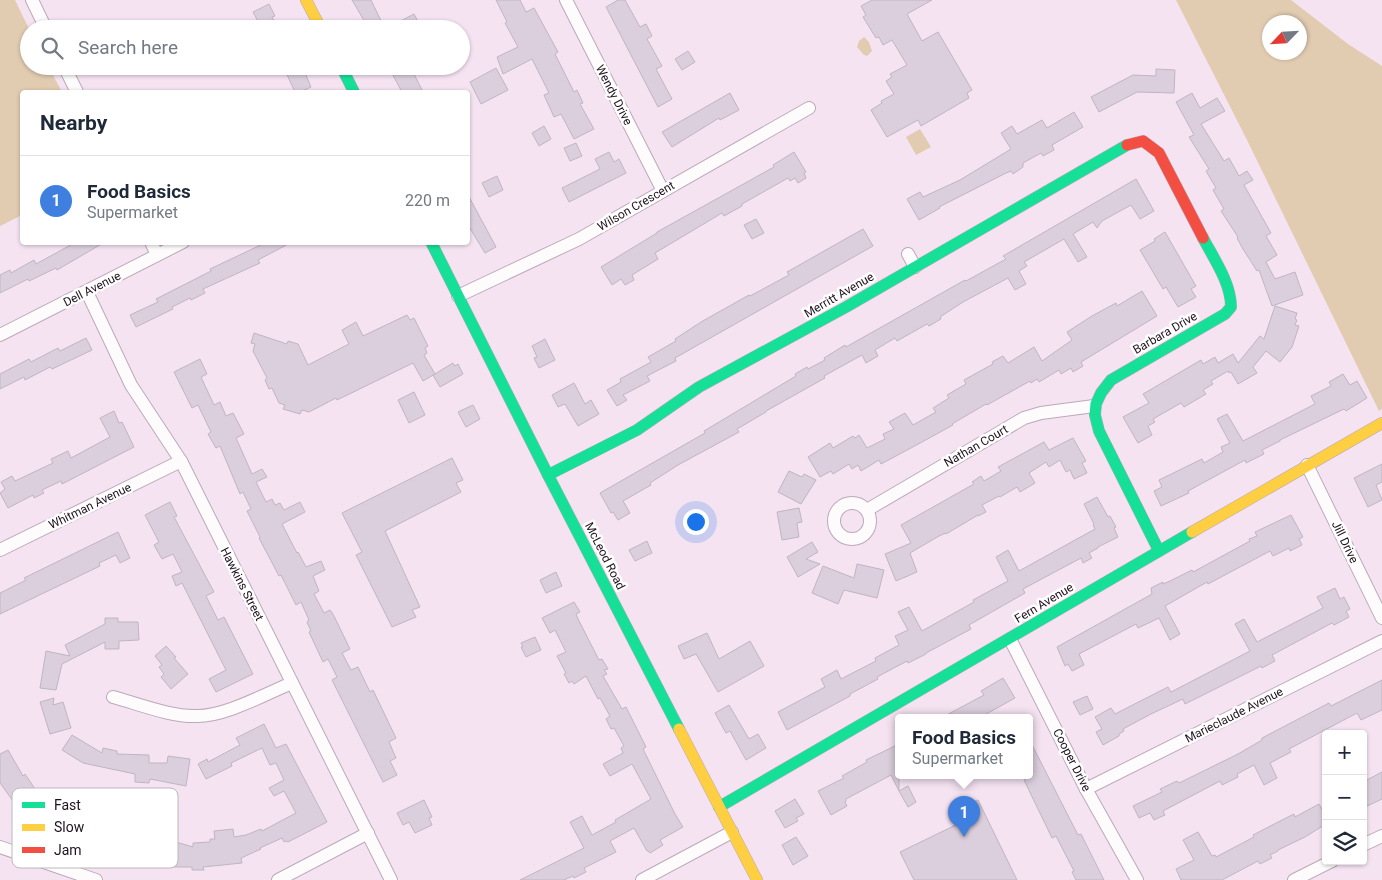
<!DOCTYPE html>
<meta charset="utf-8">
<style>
:root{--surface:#fff;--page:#f6f6f7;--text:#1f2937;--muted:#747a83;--line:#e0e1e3;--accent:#0b8043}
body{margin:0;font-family:Roboto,sans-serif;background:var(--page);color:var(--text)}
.controls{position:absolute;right:15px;bottom:15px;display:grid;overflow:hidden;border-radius:5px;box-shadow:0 1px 4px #0004}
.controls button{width:45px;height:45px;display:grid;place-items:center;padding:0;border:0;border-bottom:1px solid var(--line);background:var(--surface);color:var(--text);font:25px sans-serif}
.compass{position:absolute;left:1262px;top:15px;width:45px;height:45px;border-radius:50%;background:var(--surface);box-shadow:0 1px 4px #0004;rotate:245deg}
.you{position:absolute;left:695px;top:521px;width:18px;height:18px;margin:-12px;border:4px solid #fff;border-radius:50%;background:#1a73e8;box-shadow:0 0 0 8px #1a73e833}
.badge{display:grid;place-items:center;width:32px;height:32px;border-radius:50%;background:var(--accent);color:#fff;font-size:16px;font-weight:700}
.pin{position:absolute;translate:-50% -41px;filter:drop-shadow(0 1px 2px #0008)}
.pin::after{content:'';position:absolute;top:26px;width:18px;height:15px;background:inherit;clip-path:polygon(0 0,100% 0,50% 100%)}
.popup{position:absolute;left:895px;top:714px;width:138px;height:65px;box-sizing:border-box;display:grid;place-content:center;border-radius:5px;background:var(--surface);filter:drop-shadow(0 1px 4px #0005);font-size:16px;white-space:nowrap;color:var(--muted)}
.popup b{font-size:19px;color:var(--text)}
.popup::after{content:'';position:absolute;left:50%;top:100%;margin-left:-10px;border:10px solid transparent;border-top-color:var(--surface)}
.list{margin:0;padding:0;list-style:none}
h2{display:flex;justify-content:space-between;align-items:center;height:65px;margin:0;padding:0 20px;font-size:21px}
h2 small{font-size:16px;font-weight:400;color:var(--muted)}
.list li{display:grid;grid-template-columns:32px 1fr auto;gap:15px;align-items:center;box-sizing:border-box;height:90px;padding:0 20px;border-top:1px solid var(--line)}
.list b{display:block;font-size:19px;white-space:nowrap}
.list p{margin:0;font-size:16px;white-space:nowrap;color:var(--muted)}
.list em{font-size:16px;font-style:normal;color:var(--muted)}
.icon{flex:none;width:28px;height:28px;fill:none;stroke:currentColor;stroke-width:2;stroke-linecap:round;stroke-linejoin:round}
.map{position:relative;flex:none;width:1382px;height:880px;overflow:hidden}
.search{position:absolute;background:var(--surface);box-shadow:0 1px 4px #0004;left:20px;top:20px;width:450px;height:55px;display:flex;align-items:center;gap:12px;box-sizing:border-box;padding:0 18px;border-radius:28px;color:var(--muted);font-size:19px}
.panel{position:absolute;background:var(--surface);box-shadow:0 1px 4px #0004;left:20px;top:90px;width:450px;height:155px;border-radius:5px}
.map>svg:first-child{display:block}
.green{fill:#e1ccb1;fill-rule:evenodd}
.building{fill:#dbcedd;stroke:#c1b5c3}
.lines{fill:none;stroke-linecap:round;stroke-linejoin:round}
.street-casing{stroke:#baaab8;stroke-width:14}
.fast-casing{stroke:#baaab8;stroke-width:12}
.slow-casing{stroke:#baaab8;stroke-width:12}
.jam-casing{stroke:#baaab8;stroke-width:12}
.street{stroke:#fefbfd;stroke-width:12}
.fast{stroke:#16e098;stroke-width:11}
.slow{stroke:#ffcf43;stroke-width:11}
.jam{stroke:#f24e42;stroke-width:11}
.labels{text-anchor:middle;stroke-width:5;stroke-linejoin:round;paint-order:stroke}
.street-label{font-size:12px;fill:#20111e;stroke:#fff}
.key{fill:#fff;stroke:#bcb8bc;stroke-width:1}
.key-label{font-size:14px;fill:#20111e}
</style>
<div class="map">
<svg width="1382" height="880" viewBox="0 0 1382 880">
<rect width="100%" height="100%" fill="#f5e3f2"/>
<!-- green -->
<g class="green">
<path d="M0,0H15L29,29V66H48L62,92H22V215L0,226Z"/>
<path d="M1176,0H1291L1348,44L1382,66V409L1379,411L1248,142ZM1300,22V52H1270V22Z"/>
<path d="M864,37L869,42L872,51L867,56L864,55L857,47L859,41Z"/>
<path d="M920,129L931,147L916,155L906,137Z"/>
</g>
<!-- building -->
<g class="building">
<path d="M352,0H371L385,29L414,14L422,29H369Z"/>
<path d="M496,0H520L526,12L534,8L558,52L555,54L574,92L577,90L583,103L580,104L594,129L574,139L561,114L554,117L544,95L549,93L532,59L503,74L497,57L518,47L505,23L507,22Z"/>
<path d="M618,0H625L640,27L646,24L652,36L647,39L662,66L656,69L672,99L658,107L606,7Z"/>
<path d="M872,0H932L907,14L922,41L938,32L972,90L967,93L969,98L921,126L918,120L887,137L871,110L882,103L881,101L894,94L886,81L892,77L890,74L907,65L892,40L883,45L879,37L876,38L863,17L866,15L861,6Z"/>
<path d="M269,4L275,16L272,17L278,29H262L253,12Z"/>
<path d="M688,51L695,62L682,70L675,59Z"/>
<path d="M283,66H299L303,74L305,73L311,87L300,92H295Z"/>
<path d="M388,66H410L423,92H402Z"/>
<path d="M496,68L508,90L481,104L470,82Z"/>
<path d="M1156,69L1175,70L1174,93L1137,92L1099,112L1091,97L1133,75L1156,76Z"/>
<path d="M730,93L739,110L720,120L719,118L672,147L662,132Z"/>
<path d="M1192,93L1200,108L1217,98L1225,111L1201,124L1224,161L1229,158L1239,176L1247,171L1253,180L1244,185L1271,233L1266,236L1277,255L1266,262L1275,279L1295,272L1303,295L1272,306L1259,270L1257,271L1243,249L1237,238L1238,237L1221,211L1224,209L1213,190L1216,188L1206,171L1209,169L1189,137L1194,135L1176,102Z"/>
<path d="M1074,112L1083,127L1052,145L1054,150L1043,156L1041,153L1023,163V167L1013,174L1011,171L1004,174L939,207L940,208L919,220L907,199L920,192L923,197L960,180L1011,149L1001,133L1012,126L1017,134L1042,120L1047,128Z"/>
<path d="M544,126L551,139L539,146L532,133Z"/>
<path d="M576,143L582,156L570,161L564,148Z"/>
<path d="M609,152L614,162L619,159L626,173L569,202L562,188L600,169L595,159Z"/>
<path d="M794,152L806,172L804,173L806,178L798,183L795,178L790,181L788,178L742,204V206L724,216L722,213L655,253L658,259L632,275L634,280L625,285L621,279L612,285L601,267L657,233V232L774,167L773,165Z"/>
<path d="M497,176L503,190L489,197L482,183Z"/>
<path d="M1136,179L1154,211L1140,219L1131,205L1102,221L1097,228L1093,222L1073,234L1087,257L1078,262L1064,239L1024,262L1027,266L1019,271L1026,284L1015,290L1008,278L963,302L940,317L941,319L929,326L927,324L897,341L895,338L875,350L878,356L866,363L862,355L824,376L825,378L766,411V412L737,429L739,432L678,465L650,483L651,485L623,501L630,513L618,520L613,512L611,513L600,493L705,433L704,431L796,376L795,374L807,367L808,369L825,360L824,358L845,345L846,347L965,280L966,281L1006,259L1003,256Z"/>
<path d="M468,195L496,247L485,253L468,225Z"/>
<path d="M756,219L764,233L752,239L744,225Z"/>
<path d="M863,229L873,246L675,358L676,361L647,376L650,381L623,395L627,400L617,406L607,390L621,382L620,379L651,362L648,357L676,341L675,339L701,322L749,295L750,296L789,275L787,272Z"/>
<path d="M1165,232L1196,286L1191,289L1196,297L1178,307L1166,287L1163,289L1140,250L1155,241L1154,239Z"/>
<path d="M76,242H105L57,270L56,268L29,281L28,279L0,293V275L10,270L11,273L34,260L36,264Z"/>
<path d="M267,242H292L258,260L260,263L203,289L205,293L191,300L190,298L172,307L173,309L136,327L130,315L158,302L156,299L211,271L210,269Z"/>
<path d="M1142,291L1157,316L1081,362L1083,366L1073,372L1071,368L1061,374L1059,370L1039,382L1037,379L1031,383L1030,381L987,405L986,404L952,424L953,425L911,448L881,464L879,460L861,471L858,465L852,469L849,464L833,474L831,471L820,477L808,457L830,443L833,448L853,436L855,438L859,435L867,448L885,439L883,434L894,429L889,422L905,413L913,425L936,412L933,408L949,398L947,395L966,384L964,380L993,364L992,362L1003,356L1008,363L1034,347L1042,361L1072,340L1067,332L1092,316L1116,303L1117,306Z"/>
<path d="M1275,306L1297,313L1295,319L1297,320L1295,325L1299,326L1292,347L1280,362L1266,351L1253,367L1257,373L1238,384L1231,372L1229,373L1228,371L1211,381L1213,384L1203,390L1206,394L1184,407L1181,403L1153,419L1155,422L1148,426L1152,435L1138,443L1123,417L1149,403L1143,394L1201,360L1203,364L1215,357L1218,363L1233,354L1238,363L1260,336L1264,339Z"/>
<path d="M407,315L410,320L414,318L428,346L425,348L427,353L424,355L435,374L423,381L413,363L337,400L336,398L309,412L302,410L300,414L283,409L285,405L279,403L272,388L269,389L265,380L267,378L253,351L255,344L251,343L254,333L287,344L288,341L298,344L308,365L349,344L342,330L356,322L363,336Z"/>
<path d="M86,338L92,350L52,369L50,367L25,380L24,377L0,389V374L29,359L31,362L58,348L60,351Z"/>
<path d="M545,339L555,360L539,368L534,358L537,357L532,346Z"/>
<path d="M200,359L207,374L201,377L214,405L220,402L226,416L233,413L244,434L236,438L252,474L262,469L267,477L256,482L266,502L272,499L275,505L280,503L284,510L300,502L305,512L282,524L297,553L298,552L306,567L321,561L325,570L313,576L319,591L314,594L324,613L330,610L333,614L350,649L342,653L351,670L358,667L370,692L373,690L396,738L389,742L396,758L390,761L397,775L383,782L332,680L337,677L328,659L323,662L309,632L311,631L307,622L309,620L301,602L296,605L281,575L279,576L259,538L260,537L247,511L251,509L243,492L240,494L220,446L216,448L208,434L211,432L198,405L192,408L174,372Z"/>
<path d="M453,363L455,366L458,364L463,374L440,387L433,375Z"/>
<path d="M1343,374L1350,385L1357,381L1367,398L1346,411L1344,409L1280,440V441L1262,450L1264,454L1246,463L1245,460L1188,491L1189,493L1161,506L1154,491L1162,487L1159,480L1202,459L1204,463L1223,452L1221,447L1230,443L1217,419L1227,414L1243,441L1315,404L1311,396L1331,386L1329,382Z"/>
<path d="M574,383L585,404L591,400L599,414L578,426L565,404L558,407L552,395Z"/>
<path d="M414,392L425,415L409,423L398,400Z"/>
<path d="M473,405L480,419L466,427L458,412Z"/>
<path d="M114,411L119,423L122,422L134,447L62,484L61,481L42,490L44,493L34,498L33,495L8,508L0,493L5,489L1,482L12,476L15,481L53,463L51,459L68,451L71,458L110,437L100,418Z"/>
<path d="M1073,438L1086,461L1082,463L1087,473L1074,479L1070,470L1066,472L1060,460L1049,467L1046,462L1029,473L1035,483L1020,492L1017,487L1000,497L999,496L982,505L986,512L978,516V515L946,534V533L939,536L910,553L917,572L896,581L885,554L911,543L901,525L974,484L972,482L981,476L984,481L1001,471L998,467L1044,442L1049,450Z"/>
<path d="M452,458L463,480L456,483L461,492L385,531L420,607L412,610L416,617L392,627L356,555L362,552L342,513Z"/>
<path d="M1382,464V482L1376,485L1382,500L1368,507L1354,478Z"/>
<path d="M789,471L802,477L804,474L816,480L801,504L778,492Z"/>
<path d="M1097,497L1108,517L1110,516L1116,527L1114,528L1118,537L1098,547V548L1089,553L1092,558L1083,563L1081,558L1023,589L1025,593L969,625L971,629L926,653V654L908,663L907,661L877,677L878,679L850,694V696L787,730L778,712L825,687L821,679L837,670L841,679L876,661L875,658L899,645L895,636L908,630L898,612L909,607L922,631L974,602L973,600L1008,581L996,557L1008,550L1019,571L1095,529L1093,525L1094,524L1084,504Z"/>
<path d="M170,502L177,516L174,517L214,592L206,596L218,620L224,617L253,674L216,692L209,679L226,670L182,583L176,586L172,576L182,572L173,554L162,559L154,545L159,542L145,515Z"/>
<path d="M799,508L802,522L797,523L799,537L782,540L777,512Z"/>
<path d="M1291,515L1303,537L1299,539L1302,545L1290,551L1289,548L1273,556L1270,551L1208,584L1207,582L1165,606L1180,634L1170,640L1159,618L1138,628L1136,624L1079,654L1084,665L1072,671L1068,664L1065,666L1057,647L1152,594L1151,588L1163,582V584L1170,581L1192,570L1193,572L1250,541L1249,539L1257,536L1255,532Z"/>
<path d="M118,532L130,558L120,563L116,555L99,563L100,566L0,614V593L26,580L24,578Z"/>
<path d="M647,541L652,553L635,561L629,550Z"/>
<path d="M812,542L818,552L806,559L820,564L798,577L787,557Z"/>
<path d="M857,564L884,570L877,598L844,590L838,604L812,593L823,566L854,578Z"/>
<path d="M556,572L562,586L546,593L540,580Z"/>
<path d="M1335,588L1340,599L1344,597L1350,609L1346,611L1349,617L1334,625L1332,623L1272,655L1275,661L1262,668L1261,666L1185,704L1183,699L1151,714L1123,729L1124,731L1119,734V736L1103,745L1096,732L1102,729L1095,717L1111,708L1115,714L1168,687L1171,692L1250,651L1235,624L1244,619L1257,642L1323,608L1317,597Z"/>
<path d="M574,602L580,612L576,614L578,619L599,660L602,659L608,669L604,670L607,674L603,676L622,709L626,707L646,747L643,749L675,814L683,827L660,840L663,845L650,853L648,851H647L634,828L610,841L616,852L584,868L586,872L574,878L573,876L564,880H520L584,848L570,822L582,816L592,835L616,822L615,820L651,799L632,764L610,776L603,764L623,753L621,748L624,746L614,728L611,729L606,719L610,716L600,698L598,699L586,676L574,684L572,681L569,683L564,674L566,673L557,656L566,652L555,630L550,633L542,618Z"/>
<path d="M105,618H118V622H138L139,640L119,641V649H105V642L62,664L56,690L40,688L46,651L70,656L65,645L105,624Z"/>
<path d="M707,633L719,659L750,641L764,666L718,692L696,654L684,659L678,646Z"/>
<path d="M535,637L541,650L526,657L521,647H523L521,643Z"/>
<path d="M166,646L176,657L174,658L188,674L171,689L161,677L164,674L159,667L162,665L155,656Z"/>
<path d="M1003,678L1015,698L979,718H941L984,695L981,691Z"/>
<path d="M1382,680V710L1361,720L1357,713L1289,749L1291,752L1270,763L1277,778L1264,785L1254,765L1237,774L1238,777L1222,785L1220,781L1163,811L1165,815L1154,820L1150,813L1139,818L1133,806L1162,792L1160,789L1177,781L1179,783L1238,754L1262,740V738L1329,703L1331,706Z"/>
<path d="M1087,696L1093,709L1080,715L1073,702Z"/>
<path d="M54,698L53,705L63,702L71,728L50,734L40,702Z"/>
<path d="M729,705L749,739L758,734L766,748L746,760L730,731L726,733L715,713Z"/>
<path d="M264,724L276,748L286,744L327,822L288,842L286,841L284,842L282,838L260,848L261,849L241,858L242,863L203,867L204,870H192V867H167L149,861L150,856L132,850V853L90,840L91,838L72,833L71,836L60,833L66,808L77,811L76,816L117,828L158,843L159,837L193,847V843L210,842V839H215L214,831L233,829L234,837L246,835L261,829L262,831L296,813L284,791L274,796L269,788L284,780L276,763L270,765L262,748L231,763L232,766L206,779L198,764L207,759L208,762L240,745L236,738Z"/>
<path d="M72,735L102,753L103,748L117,751V754L149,755V763H167L168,756L190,759L186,786L150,779L149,783L135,782V774L83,763L62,750Z"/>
<path d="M1029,739L1078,835L1081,834L1104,880H1076L1072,872L1074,871L1056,836L1052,838L1024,780L1029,777Z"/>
<path d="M899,744V791L891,775L846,799V801L845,802L847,806L831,815L818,791L844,778L842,776L867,762L866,760Z"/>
<path d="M8,750L23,776L25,774L35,789L59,802L45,826L26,815L15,800L13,801L0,783V754Z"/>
<path d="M1382,772V799L1363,808V782Z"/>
<path d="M908,786L916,802L908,807L899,791Z"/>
<path d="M795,799L804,814L796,818L798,821L785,828L775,811Z"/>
<path d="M424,800L432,817L429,818L432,825L415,833L409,822L403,825L397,813Z"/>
<path d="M978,800L1017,880H914L900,852L964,821L958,809Z"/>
<path d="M1319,804L1326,817V824L1305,837L1278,850V851L1270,855L1272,858L1260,864L1258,861L1222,880H1181L1176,869L1194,860L1183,840L1198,832L1212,856L1215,855L1216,857L1254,837L1253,835L1280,821L1294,814L1295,817Z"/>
<path d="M796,837L808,856L793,865L782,845Z"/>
</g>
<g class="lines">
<!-- street casing -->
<g class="street-casing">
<g id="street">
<path d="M32,0L46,29"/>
<path d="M566,0L663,191"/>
<path d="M64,66L77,92"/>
<path d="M151,242L157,255"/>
<path d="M908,254L915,267"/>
<path d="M87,292L131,385L181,461L391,880"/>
<path d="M458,296L579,239L809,108"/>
<path d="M0,335L183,242"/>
<path d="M1307,465L1382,618"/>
<circle cx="852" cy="521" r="18"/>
<path d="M867,510L1024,418L1041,413L1094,406"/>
<path d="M0,550L181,461"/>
<path d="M1010,639L1086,789L1137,880"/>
<path d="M113,697C139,704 171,717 197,716C226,716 265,694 292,683"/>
<path d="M1086,789L1382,641"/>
<path d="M1363,845L1382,836"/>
<path d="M0,847L96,880"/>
<path d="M278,880L368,833"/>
<path d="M642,880L732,832"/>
<path d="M1294,880L1332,861"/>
</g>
</g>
<!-- fast casing -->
<g class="fast-casing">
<g id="fast">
<path d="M341,66L354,92"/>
<path d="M431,242L548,475L679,729"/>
<path d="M548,475L637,430L699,387L846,307L1127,145"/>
<path d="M1159,551L1099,431L1095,415L1096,404L1101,393L1111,380L1225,314L1231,307C1231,283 1214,259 1203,238"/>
<path d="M719,807L1192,532"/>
</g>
</g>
<!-- slow casing -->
<g class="slow-casing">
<g id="slow">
<path d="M306,0L321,29"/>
<path d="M1192,532L1382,423"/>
<path d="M679,729L757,880"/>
</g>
</g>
<!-- jam casing -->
<g class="jam-casing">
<path id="jam" d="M1127,145L1143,141L1159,153L1203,238"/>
</g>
<!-- street -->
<use href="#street" class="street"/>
<!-- fast -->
<use href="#fast" class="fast"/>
<!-- slow -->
<use href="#slow" class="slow"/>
<!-- jam -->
<use href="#jam" class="jam"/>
</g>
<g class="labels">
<!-- street labels -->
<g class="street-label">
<text transform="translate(614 95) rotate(63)" y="4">Wendy Drive</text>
<text transform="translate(636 206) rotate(-30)" y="4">Wilson Crescent</text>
<text transform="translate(92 289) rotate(-27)" y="4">Dell Avenue</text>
<text transform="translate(839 295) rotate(-30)" y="4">Merritt Avenue</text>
<text transform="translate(1165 333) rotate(-30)" y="4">Barbara Drive</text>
<text transform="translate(976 446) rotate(-30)" y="4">Nathan Court</text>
<text transform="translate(90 506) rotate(-26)" y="4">Whitman Avenue</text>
<text transform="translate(1345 542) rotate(64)" y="4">Jill Drive</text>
<text transform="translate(605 556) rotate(63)" y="4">McLeod Road</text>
<text transform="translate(242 584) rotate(63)" y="4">Hawkins Street</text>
<text transform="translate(1044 603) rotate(-31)" y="4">Fern Avenue</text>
<text transform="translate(1234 715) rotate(-27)" y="4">Marieclaude Avenue</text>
<text transform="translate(1072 760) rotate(63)" y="4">Cooper Drive</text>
</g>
</g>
<!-- legend -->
<rect x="12" y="788" width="166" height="80" rx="8" class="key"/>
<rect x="22" y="802" width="23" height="6" fill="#16e098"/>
<rect x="22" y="824" width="23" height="7" fill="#ffcf43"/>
<rect x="22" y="847" width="23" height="6" fill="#f24e42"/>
<g class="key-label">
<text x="54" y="810">Fast</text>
<text x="54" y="832">Slow</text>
<text x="54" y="855">Jam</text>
</g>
</svg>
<div class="controls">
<button>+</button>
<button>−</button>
<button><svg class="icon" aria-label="layers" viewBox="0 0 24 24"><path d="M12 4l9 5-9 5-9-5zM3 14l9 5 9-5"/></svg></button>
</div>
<svg class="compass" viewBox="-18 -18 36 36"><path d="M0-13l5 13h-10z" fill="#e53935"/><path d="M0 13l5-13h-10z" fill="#747a83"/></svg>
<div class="you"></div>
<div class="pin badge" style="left:964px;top:837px;background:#3f7fe0">1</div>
<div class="popup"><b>Food Basics</b>Supermarket</div>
<div class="search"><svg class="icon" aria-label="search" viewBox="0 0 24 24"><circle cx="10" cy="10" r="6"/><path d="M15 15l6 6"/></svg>Search here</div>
<section class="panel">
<h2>Nearby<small></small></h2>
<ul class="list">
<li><span class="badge" style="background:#3f7fe0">1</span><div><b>Food Basics</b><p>Supermarket</p></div><em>220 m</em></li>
</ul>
</section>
</div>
